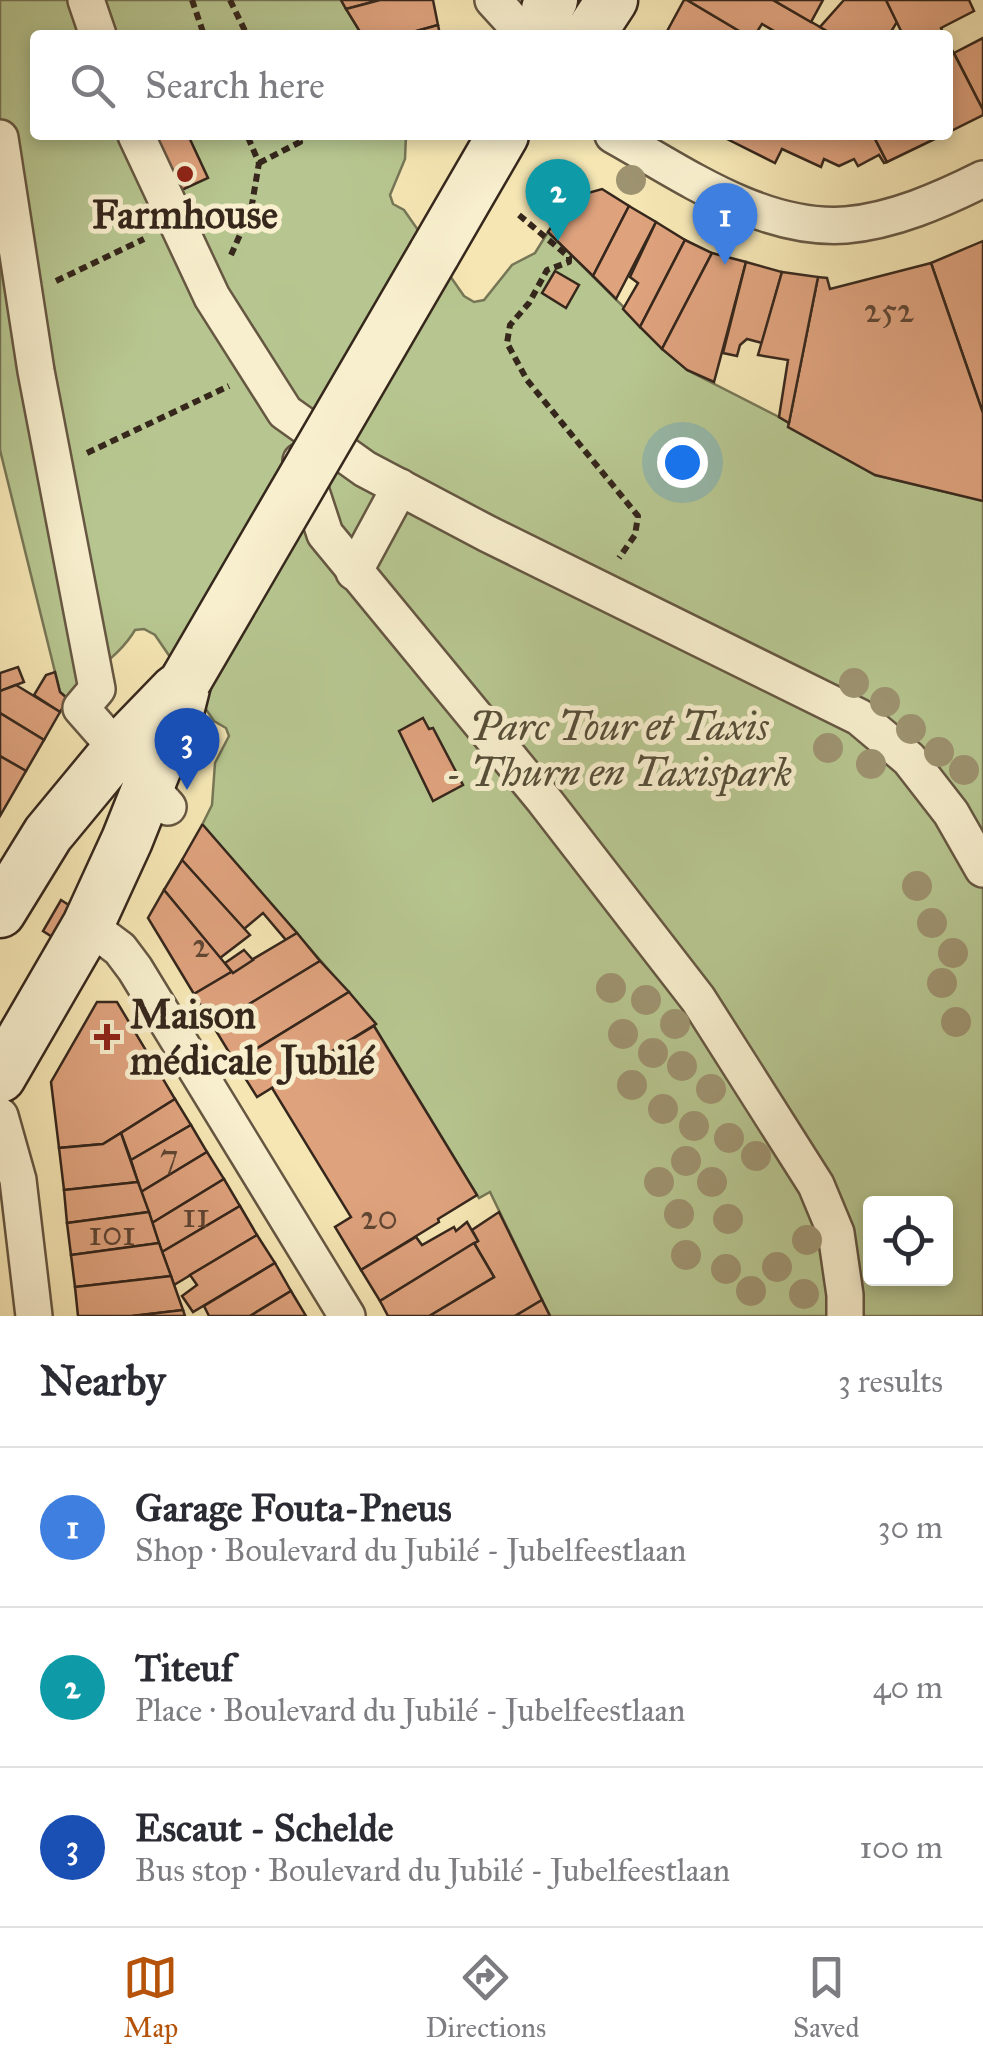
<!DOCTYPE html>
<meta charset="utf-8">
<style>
:root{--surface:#fff;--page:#f7f7f7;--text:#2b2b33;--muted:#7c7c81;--line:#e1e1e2;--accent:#b45309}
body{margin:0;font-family:"IM FELL Great Primer",serif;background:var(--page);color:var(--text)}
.controls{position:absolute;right:30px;bottom:30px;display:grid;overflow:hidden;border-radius:10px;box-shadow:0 5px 15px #0003}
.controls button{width:90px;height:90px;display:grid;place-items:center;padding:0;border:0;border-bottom:2px solid var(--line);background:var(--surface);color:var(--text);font:50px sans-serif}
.you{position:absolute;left:682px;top:462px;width:35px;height:35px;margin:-25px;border:8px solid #fff;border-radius:50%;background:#1a73e8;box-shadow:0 0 0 15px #1a73e833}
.badge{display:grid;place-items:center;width:65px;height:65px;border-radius:50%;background:var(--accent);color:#fff;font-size:32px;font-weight:700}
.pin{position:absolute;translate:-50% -82px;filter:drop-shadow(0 2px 5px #0008)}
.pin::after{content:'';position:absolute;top:52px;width:35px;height:30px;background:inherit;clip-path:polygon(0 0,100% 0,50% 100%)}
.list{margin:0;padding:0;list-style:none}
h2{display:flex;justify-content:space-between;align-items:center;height:130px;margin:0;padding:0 40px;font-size:42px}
h2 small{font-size:32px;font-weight:400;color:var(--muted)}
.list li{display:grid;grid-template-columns:65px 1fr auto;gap:30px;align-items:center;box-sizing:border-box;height:160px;padding:0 40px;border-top:2px solid var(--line)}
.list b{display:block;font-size:38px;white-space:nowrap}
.list p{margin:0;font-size:32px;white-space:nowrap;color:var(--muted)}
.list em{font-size:32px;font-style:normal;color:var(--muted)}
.icon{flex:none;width:55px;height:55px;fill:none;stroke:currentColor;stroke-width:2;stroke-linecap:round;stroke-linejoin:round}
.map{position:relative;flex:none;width:983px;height:1316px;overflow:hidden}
.search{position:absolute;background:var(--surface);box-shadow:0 5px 15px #0003;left:30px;right:30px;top:30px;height:110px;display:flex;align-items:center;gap:25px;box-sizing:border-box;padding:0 35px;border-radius:10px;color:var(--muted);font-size:38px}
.sheet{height:610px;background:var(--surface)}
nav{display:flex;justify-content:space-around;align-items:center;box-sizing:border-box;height:140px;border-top:2px solid var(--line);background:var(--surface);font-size:28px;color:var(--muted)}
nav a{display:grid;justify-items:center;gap:5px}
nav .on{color:var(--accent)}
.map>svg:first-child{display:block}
.green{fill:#b7c690;stroke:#767656;stroke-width:2.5;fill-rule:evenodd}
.building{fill:#dea27d;stroke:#36271c;stroke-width:2.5}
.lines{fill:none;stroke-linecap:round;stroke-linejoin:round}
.street-casing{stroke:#665742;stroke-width:40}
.secondary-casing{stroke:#36271c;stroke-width:55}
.path{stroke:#36271c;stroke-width:6;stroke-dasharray:8 5;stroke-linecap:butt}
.street{stroke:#f8efce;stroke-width:35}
.secondary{stroke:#f8efce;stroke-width:50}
.secondary-bridge-casing{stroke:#36271c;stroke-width:55;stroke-linecap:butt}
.secondary-bridge{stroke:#f8efce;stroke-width:50}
.tree{fill:#9e9370}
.poi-dot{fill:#8f2418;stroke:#f8efce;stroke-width:4}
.labels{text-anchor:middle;stroke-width:10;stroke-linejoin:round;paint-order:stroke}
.number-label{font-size:35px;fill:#604634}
.poi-label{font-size:40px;font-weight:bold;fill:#36271c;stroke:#f8efce}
.park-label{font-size:40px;font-style:italic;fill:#564f39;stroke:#f8efce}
</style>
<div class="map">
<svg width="983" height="1316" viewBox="0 0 983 1316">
<rect width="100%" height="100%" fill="#f5e6b4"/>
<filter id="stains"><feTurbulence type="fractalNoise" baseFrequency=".002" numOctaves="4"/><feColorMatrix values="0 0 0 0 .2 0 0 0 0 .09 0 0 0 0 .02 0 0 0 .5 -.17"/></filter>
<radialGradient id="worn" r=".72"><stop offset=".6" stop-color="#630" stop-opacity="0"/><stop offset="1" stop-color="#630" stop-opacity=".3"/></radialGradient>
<!-- green -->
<path class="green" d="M0,0H341L362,35H35V135H406L405,159L390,195L393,204L404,210L464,296L474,302L484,300L512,265L535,253L548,232L687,370L779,417L875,475L983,501V1316H550L490,1192L479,1198L477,1195L374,1026L376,1024L202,825L212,805L215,763L229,736L226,728L214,721L155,635L144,629L135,630C118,659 88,672 68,699L60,692L0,450ZM870,1204H946V1278H870Z"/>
<!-- building -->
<g class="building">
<path d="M341,0H380L346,9Z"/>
<path d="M380,0H433L438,25L402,35H362L346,9Z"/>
<path d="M684,0H687L746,35H665Z"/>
<path d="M687,0H773L834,35H781L762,24L755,35H746Z"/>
<path d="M773,0H823L811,22Z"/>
<path d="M844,0H886L897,22L889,35H834L820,27Z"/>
<path d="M886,0H969L974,11L941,28L944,35H903Z"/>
<path d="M438,25L440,35H402Z"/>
<path d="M983,38V110L954,53Z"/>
<path d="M948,42L983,110V115L949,132Z"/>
<path d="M146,135H188L208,178L173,194Z"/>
<path d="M719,135H873L887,162L884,163L879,155L858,166L854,159L839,166L824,159L821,167L782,149L775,163Z"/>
<path d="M873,135H943L887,162Z"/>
<path d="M602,189L629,206L593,276L548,232L570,198Z"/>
<path d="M629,206L656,222L616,299L593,276Z"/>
<path d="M656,222L685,240L640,327L623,309L638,283L630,277Z"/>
<path d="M685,240L712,253L662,349L640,327Z"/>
<path d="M983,241V413L931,263Z"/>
<path d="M712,253L746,262L714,382L687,370L662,349Z"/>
<path d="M746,262L782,272L762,343L747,339L740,345L737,356L723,353Z"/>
<path d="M931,263L983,413V501L875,475L788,427L818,277L827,278L830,289Z"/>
<path d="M555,271L579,285L566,308L542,293Z"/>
<path d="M782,272L818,277L789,423L779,417L788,360L758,355Z"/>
<path d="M18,667L24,682L0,691V673Z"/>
<path d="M55,672L60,692L68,699L60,712L34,695L46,675Z"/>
<path d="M16,685L60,712L44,740L0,713V691Z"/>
<path d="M0,713L44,740L26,771L0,756Z"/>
<path d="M423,718L429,729L433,728L463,785L433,801L399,731Z"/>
<path d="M0,756L26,771L0,816Z"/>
<path d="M202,825H203L297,933L286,940L263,913L244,929L182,860Z"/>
<path d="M182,860L250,935L220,958L164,890Z"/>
<path d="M164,890L233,973L194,994L148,918Z"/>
<path d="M61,900L75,909L57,940L43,931Z"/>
<path d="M297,933L320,961L213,1026L194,994Z"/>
<path d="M244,950L253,960L233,973L225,963Z"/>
<path d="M320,961L349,992L235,1062L213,1026Z"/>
<path d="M349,992L376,1024L257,1097L235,1062Z"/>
<path d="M97,1002H117L175,1099L103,1144L59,1148L51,1082Z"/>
<path d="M374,1026L477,1195L438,1219L439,1222L361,1270L335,1227L351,1217L272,1088Z"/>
<path d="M175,1099L191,1125L131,1160L121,1133Z"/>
<path d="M191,1125L207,1152L141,1192L131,1160Z"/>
<path d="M121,1133L138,1182L64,1190L59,1148L103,1144Z"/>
<path d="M207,1152L224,1179L152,1223L141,1192Z"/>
<path d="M224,1179L240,1206L162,1252L152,1223Z"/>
<path d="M138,1182L149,1212L67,1223L64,1190Z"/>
<path d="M240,1206L257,1235L174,1285L162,1252Z"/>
<path d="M149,1212L159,1243L71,1255L67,1223Z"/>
<path d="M499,1212L542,1300L515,1316H429L494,1277L474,1243L478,1241L472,1230Z"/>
<path d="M467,1222L478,1241L380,1301L361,1270L416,1237L422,1245L454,1227L456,1231Z"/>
<path d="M257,1235L275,1263L193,1312L182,1296L197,1285L190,1275Z"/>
<path d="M159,1243L171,1276L75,1287L71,1255Z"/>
<path d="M474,1243L494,1277L429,1316H388L380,1301Z"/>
<path d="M275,1263L291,1291L250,1316H209L204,1306Z"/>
<path d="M171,1276L183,1310L132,1316H78L75,1287Z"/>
<path d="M291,1291L306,1316H250Z"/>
<path d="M542,1300L550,1316H515Z"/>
<path d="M183,1310L185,1316H132Z"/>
</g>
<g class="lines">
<!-- street casing -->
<g class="street-casing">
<g id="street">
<path d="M86,0L98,35"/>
<path d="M493,0L525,35"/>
<path d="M136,135L212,297L285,412L365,469L488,534L859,717L909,759L951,813L983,869"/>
<path d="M613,135C683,174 762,231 846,225C893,221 941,200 983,179"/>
<path d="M0,138L36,371L97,689L81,708L168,807"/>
<path d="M301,461L325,534L544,800L698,999L816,1185L836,1233L845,1295V1316"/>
<path d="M354,572L400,487"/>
<path d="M88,925L120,949L135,969L347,1316"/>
<path d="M0,1116L18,1180L34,1316"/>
</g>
</g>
<!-- secondary casing -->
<g class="secondary-casing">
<g id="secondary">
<path d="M547,35V9L552,0"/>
<path d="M589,35L612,0"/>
<path d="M434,254L503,135"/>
<path d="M0,912L48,834L115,753L176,690"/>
<path d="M0,1077L88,925L127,840L178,712L186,680"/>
</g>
</g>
<!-- path -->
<g class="path">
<path d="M192,0L204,35"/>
<path d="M230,0L247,35"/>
<path d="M259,163L300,142L296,135"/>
<path d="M519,215L569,257V262L547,270L529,303L510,325L507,343L527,380L638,516L635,535L619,558"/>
<path d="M231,255L251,210L259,163L247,135"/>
<path d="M56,281L144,239"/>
<path d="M87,453L229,386"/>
</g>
<!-- street -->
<use href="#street" class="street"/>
<!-- secondary -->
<use href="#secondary" class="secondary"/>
<!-- secondary-bridge casing -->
<g class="secondary-bridge-casing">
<path id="secondary-bridge" d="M186,680L434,254"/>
</g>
<!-- secondary-bridge -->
<use href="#secondary-bridge" class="secondary-bridge"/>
</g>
<!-- trees -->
<g class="tree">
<circle cx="631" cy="180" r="15"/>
<circle cx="854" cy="683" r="15"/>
<circle cx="885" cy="702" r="15"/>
<circle cx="911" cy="729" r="15"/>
<circle cx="828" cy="748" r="15"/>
<circle cx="939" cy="752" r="15"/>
<circle cx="871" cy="764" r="15"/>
<circle cx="964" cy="770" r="15"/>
<circle cx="917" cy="886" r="15"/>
<circle cx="932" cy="923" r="15"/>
<circle cx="953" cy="953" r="15"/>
<circle cx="942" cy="983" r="15"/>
<circle cx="611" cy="988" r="15"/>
<circle cx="646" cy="1000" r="15"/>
<circle cx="956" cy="1022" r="15"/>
<circle cx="675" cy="1024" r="15"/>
<circle cx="623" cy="1034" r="15"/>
<circle cx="653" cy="1053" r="15"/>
<circle cx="682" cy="1066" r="15"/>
<circle cx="632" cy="1085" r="15"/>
<circle cx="711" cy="1089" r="15"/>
<circle cx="663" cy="1109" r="15"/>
<circle cx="694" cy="1126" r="15"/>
<circle cx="729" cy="1138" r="15"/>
<circle cx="756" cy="1156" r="15"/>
<circle cx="686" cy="1161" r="15"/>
<circle cx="659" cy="1182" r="15"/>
<circle cx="712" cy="1182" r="15"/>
<circle cx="679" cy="1214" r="15"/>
<circle cx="728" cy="1219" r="15"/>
<circle cx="807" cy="1240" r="15"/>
<circle cx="686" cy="1255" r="15"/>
<circle cx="777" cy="1267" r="15"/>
<circle cx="726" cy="1269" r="15"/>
<circle cx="751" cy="1291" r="15"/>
<circle cx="804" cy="1294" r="15"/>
</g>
<!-- markers -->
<g class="poi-dot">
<circle cx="185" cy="174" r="10"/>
<path d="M102 1022h10v10h10v10h-10v10h-10v-10h-10v-10h10z"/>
</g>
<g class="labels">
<!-- number labels -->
<g class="number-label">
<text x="889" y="322">252</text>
<text x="201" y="957">2</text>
<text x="169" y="1168">7</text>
<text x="196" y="1227">11</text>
<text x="379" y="1229">20</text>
<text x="112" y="1245">101</text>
</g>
<!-- poi labels -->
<g class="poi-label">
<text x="185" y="228">Farmhouse</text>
<text x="130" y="1028" text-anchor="start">Maison<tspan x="130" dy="46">médicale Jubilé</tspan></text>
</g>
<!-- park labels -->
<g class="park-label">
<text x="619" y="740">Parc Tour et Taxis<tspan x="619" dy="46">- Thurn en Taxispark</tspan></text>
</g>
</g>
<rect width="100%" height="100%" filter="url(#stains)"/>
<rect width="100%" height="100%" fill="url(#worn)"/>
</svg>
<div class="controls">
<button><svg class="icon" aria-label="locate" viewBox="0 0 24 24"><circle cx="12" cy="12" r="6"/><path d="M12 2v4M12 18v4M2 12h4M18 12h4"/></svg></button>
</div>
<div class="you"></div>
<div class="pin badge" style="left:725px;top:265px;background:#3f7fe0">1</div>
<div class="pin badge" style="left:558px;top:241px;background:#0f9aa8">2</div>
<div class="pin badge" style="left:187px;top:790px;background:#1a4fb4">3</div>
<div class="search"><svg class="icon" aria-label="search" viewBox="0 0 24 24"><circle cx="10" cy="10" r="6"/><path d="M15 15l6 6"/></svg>Search here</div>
</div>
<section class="sheet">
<h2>Nearby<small>3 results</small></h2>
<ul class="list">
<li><span class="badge" style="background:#3f7fe0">1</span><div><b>Garage Fouta-Pneus</b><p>Shop · Boulevard du Jubilé - Jubelfeestlaan</p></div><em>30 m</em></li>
<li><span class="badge" style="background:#0f9aa8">2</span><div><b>Titeuf</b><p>Place · Boulevard du Jubilé - Jubelfeestlaan</p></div><em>40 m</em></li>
<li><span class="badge" style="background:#1a4fb4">3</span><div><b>Escaut - Schelde</b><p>Bus stop · Boulevard du Jubilé - Jubelfeestlaan</p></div><em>100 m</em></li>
</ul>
</section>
<nav>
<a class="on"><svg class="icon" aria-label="map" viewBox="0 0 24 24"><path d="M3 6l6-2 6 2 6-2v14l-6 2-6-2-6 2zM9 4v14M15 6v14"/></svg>Map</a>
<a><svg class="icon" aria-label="directions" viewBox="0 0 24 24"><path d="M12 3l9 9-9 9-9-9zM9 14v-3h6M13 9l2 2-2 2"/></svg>Directions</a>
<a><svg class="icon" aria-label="saved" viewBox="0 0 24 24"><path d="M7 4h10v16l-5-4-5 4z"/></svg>Saved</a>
</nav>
